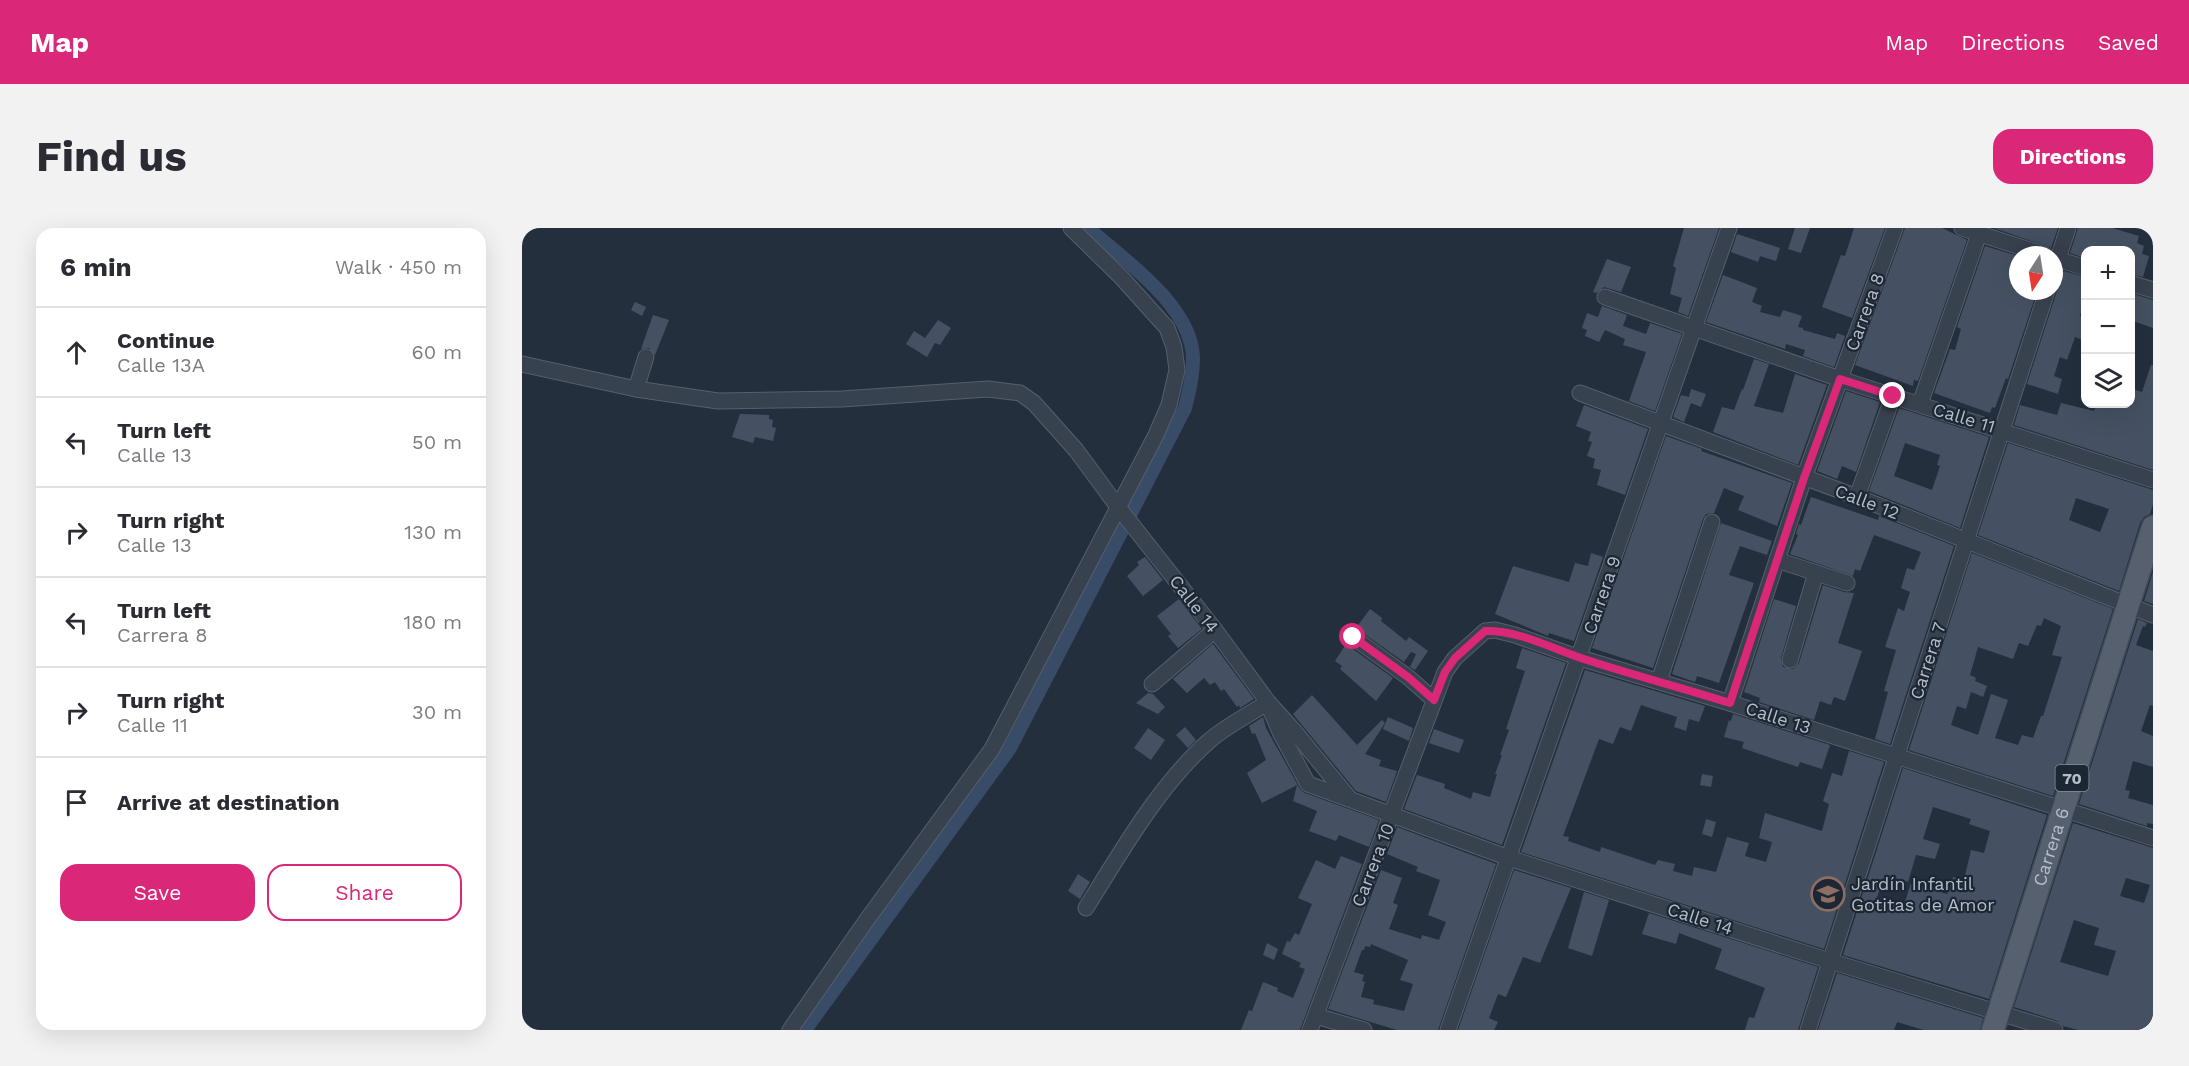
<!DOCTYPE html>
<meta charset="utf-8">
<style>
:root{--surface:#fff;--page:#f2f2f3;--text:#2b2b33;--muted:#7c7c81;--line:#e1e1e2;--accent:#db2777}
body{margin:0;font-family:"Work Sans",sans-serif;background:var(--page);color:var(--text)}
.controls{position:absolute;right:18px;top:18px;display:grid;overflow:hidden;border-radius:12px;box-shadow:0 6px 24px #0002}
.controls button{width:54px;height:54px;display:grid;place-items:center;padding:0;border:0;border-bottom:2px solid var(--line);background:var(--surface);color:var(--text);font:30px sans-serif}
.compass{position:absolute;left:1487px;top:18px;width:54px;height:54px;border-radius:50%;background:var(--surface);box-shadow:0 6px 24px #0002;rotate:192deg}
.stop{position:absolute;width:18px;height:18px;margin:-14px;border:4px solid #db2777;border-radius:50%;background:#fff}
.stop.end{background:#db2777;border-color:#fff;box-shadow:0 2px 6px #0008}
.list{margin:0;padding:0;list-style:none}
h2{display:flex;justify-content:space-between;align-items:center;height:78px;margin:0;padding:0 24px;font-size:26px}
h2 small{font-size:20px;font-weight:400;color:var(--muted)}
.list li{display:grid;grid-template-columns:39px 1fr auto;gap:18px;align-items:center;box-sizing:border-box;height:90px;padding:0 24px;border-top:2px solid var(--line)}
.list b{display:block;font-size:22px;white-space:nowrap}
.list p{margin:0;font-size:20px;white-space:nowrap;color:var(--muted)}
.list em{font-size:20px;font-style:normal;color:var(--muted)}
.actions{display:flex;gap:12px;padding:18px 24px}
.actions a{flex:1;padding:14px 0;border:2px solid var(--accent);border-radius:18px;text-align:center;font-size:21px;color:var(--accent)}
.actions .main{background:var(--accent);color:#fff}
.icon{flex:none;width:33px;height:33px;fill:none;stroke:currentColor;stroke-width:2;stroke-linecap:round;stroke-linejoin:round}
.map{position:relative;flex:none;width:1631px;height:802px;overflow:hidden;border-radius:18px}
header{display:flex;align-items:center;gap:36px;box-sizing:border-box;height:84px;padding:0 30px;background:var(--accent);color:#fff}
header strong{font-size:28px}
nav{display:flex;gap:33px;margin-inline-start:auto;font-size:21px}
.intro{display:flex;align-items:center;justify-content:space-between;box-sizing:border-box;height:144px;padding:0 36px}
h1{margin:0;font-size:42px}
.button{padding:15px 27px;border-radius:18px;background:var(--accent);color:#fff;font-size:21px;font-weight:700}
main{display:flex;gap:36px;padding:0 36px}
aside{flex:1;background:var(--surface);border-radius:18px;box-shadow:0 6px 24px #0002}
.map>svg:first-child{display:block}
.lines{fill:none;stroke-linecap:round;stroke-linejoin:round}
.canal{stroke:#394c67;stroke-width:14}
.building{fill:#455162;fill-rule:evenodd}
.street-casing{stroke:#565f6c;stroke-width:17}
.primary-casing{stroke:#414a57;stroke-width:25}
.street{stroke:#38414e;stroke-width:15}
.primary{stroke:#56606e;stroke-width:22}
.route{stroke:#db2777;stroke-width:8}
.labels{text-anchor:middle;stroke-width:4.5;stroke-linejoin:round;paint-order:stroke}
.shield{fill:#1d2633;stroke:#878f9c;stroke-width:1.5}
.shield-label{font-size:16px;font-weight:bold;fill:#b4bcc9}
.street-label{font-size:18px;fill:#b4bcc9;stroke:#1d2633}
.poi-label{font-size:18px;fill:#b4bcc9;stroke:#1d2633;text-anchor:start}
</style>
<header>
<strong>Map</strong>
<nav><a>Map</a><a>Directions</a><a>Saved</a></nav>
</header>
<div class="intro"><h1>Find us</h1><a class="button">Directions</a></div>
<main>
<aside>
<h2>6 min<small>Walk · 450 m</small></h2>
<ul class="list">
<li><svg class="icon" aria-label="ahead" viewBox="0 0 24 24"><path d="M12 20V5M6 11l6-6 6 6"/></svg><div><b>Continue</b><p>Calle 13A</p></div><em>60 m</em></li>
<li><svg class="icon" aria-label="left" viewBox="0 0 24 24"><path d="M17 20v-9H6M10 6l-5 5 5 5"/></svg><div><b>Turn left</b><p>Calle 13</p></div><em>50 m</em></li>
<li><svg class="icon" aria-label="right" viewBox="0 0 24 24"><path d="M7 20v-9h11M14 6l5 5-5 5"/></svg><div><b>Turn right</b><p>Calle 13</p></div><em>130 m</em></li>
<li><svg class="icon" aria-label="left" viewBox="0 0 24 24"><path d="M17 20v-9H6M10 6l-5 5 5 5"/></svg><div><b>Turn left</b><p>Carrera 8</p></div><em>180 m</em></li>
<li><svg class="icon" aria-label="right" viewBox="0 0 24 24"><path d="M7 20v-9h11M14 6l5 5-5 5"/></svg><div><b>Turn right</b><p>Calle 11</p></div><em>30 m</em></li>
<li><svg class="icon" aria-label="arrive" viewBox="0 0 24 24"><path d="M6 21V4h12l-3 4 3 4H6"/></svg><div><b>Arrive at destination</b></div></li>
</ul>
<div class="actions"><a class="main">Save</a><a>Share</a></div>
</aside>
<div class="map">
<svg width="1631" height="802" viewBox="0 0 1631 802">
<rect width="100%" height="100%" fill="#242f3e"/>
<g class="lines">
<!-- canal -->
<path class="canal" d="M283,802L488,520L663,180C667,164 671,148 671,130C670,78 602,32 566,0"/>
</g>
<!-- building -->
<g class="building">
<path d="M1162,0H1197L1166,88L1156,84L1160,70L1148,66L1154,40L1151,38Z"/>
<path d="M1273,0H1288L1279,25L1266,21Z"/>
<path d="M1332,0H1363L1330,90L1300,79L1319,27L1323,28Z"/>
<path d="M1383,0H1420L1445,12L1396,153L1392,152L1391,158L1333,137Z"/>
<path d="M1472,0H1536L1529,20Z"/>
<path d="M1556,0H1590L1617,8L1615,15L1622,18L1620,26L1627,28L1621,49L1608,46V22H1563V30L1548,25Z"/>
<path d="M1215,6L1258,20L1254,33L1238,28L1236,34L1209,24Z"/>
<path d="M1463,18L1496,28V63H1515L1486,151L1484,150L1473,180L1470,179L1468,185L1412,165L1428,121L1433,122L1439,101L1435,99Z"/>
<path d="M1085,31L1109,39L1099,64L1082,59L1074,65L1071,64Z"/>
<path d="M1542,43L1563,49V70L1558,88L1563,90V113L1553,109L1545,132L1538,129L1532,148L1540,151L1536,166L1505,156L1534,66L1536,52Z"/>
<path d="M1201,47L1235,60L1230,74L1240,78L1238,84L1258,89L1261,82L1280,88L1276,99L1281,100V102L1313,111L1315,105L1323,108L1312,139L1281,128L1283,122L1264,116L1263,121L1184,94Z"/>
<path d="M1608,65L1631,72V100L1608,92Z"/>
<path d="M113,74L124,79L120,88L109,82Z"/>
<path d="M1080,78L1105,87L1101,98L1124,106L1128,95L1160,106L1133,183L1107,173L1124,124L1101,117L1103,111L1083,102L1077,114L1063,108L1065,102L1060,100L1065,85L1076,89Z"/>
<path d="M131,87L147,92L133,127L127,120L119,121Z"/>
<path d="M416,92L429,100L418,117L413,115L405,129L384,116L392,103L403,110Z"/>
<path d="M1232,131L1247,136L1232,178L1261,185L1273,146L1305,157L1276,237L1191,204L1200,179L1212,182L1220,161L1221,162Z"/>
<path d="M1629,137H1631V242L1492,197L1498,177L1535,187L1539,175L1572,183L1574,176H1608V160L1620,164Z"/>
<path d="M1169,161L1184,166L1179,179L1169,175L1162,194L1151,189L1159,167L1167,169Z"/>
<path d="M1324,163L1358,174L1334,244L1320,238L1315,251L1295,243Z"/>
<path d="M1062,177L1126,201L1103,267L1075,257L1079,242L1071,240L1073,231L1065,228L1070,214L1066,213L1069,204L1054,198Z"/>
<path d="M1377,180L1467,209L1438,300L1347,263ZM1383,215L1418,227L1415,237L1418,238L1410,262L1372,248Z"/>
<path d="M218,186L247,187V191L251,192L250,199L254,200L251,213L233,209L231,215L210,209Z"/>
<path d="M1144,208L1180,221L1179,223L1270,255L1255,298L1216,282L1222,268L1202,260L1192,285L1184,286L1181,291L1131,440L1070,420Z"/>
<path d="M1486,215L1631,262V276L1628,286L1622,289L1618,295L1597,363L1456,307ZM1554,270L1587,281L1578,304L1547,292Z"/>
<path d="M1289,269L1356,292L1357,288L1432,318L1368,516L1353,511L1366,464L1362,463L1374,422L1363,419L1376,380L1382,383L1388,364L1379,360L1385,340L1392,342L1399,324L1352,307L1338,343L1333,341L1331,348L1268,326L1276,307L1274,306L1277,296L1279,297Z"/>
<path d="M1199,295L1250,313L1245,327L1218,318L1207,347L1232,355L1197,455L1175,448L1173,454L1150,446Z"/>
<path d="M1069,325L1081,329L1052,413L1027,405L1026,408L973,386L991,338L1047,354L1053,335L1066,338Z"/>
<path d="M1450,325L1591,381L1531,568L1387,522ZM1522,390L1539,398L1530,427L1540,429L1521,488H1519L1511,510L1500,507L1496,517L1473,510L1486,472L1469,466L1456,507L1429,497L1435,478L1444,481L1449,464L1461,469L1465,458L1453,453L1454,450L1448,447L1456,419L1491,431L1497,415L1506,418L1515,397L1519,398Z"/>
<path d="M623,329L641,352L621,368L605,348L617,337L615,334Z"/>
<path d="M1631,344V376L1622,373Z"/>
<path d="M1301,357L1322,364L1332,365L1316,415L1340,423L1323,473L1312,469L1309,477L1298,473L1292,492L1237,474L1238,470L1222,464L1252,371L1274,378L1259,430L1261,439L1271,441L1277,435Z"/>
<path d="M657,371L680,401L656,420L646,408L649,406L635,388Z"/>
<path d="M848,381L860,390L859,393L884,413L887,409L906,423L893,442L888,439L894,426L889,424L882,434L834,400Z"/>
<path d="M1616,391L1625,395L1623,399L1621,398L1614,417L1631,423V478L1628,477L1619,503L1631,508V539L1611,533L1603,562L1608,563L1606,570L1631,577V596L1625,595V598L1557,576Z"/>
<path d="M691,416L732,471L718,480L717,477L715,479L702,461L699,463L693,454L688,457L682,450L665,465L651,451Z"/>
<path d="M824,416L871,450L854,473L818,441L820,438L813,433Z"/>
<path d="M1000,420L1044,435L980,617L882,581L895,547L923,556L922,560L949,571L951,564L968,569L975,546H973L980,527H978L987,502L984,501L1003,443L994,440Z"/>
<path d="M1063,442L1183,478L1177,494L1167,491L1164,503L1152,499L1155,489L1119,477L1109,503L1098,499L1091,516L1077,511L1041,608L1047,609L1046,613L1078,624L1079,619L1133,637L1136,632L1153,636L1151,643L1170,648L1172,639L1194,644L1205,609L1227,615L1223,628L1244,634L1250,614L1237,610L1243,585L1300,603L1307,576L1301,573L1310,545L1320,548L1327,523L1362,534L1302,721L999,624Z"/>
<path d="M626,465L631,466L643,479L636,486L614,475Z"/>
<path d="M790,467L835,517L860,492L863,495L843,526L859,532L857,538L875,543L864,574L834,563L771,486Z"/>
<path d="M1211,486L1308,517L1300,541L1278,534L1276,539L1220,520L1222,514L1202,509L1207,492L1209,493Z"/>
<path d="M741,489L744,500L778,561L783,565L857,592L847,619L817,607L814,613L787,603L795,583L771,573L775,557L740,575L725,545L744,532L733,505L730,506L727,498Z"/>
<path d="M866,489L891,500L887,513L861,501Z"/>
<path d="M663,499L674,512L666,520L654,507Z"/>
<path d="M626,500L643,512L629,532L612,520Z"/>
<path d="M912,501L942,512L937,525L907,515Z"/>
<path d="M1381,540L1525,587L1467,771L1321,727ZM1411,579L1449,591L1447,596L1468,603L1462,625L1449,622L1442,652L1431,649L1425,666L1389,655L1382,677L1355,669L1363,647L1386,654L1394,627L1413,631L1418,616L1401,611Z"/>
<path d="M1180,546L1191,548L1189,559L1178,557Z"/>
<path d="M1184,591L1194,594L1190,609L1180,606Z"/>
<path d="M1551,595L1631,620V802H1556L1541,798L1536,793L1492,779ZM1604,650L1628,657L1622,675L1598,668ZM1552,692L1577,700L1572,717L1594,723L1586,748L1538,734Z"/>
<path d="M875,599L974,636L916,802H875L806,781L859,642L880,650L871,675L876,677L867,701L899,711L900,707L917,712L924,694L906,687L918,652L894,643L896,639L865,626ZM849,716L886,732L878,752L891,756L882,783L851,776L852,772L839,769L843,754L840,753L842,747L832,744L840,722H842L843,718L848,719Z"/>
<path d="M819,628L840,636L778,802H719L727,782L730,783L741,754L756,760L755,763L771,770L783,741L777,739L779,735L760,726L765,713L768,714L773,705L777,707L790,676L776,670L794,632L813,641Z"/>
<path d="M992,642L1049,660L1018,735L1001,729L984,769L976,766L967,790L976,794L972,802H936Z"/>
<path d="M556,646L568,654L558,671L546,663Z"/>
<path d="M1062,664L1087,672L1070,728L1046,720Z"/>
<path d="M1127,685L1296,739L1276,802H1223L1227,789L1232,790L1243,760L1193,741L1200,721L1157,705L1154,716L1120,706Z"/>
<path d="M745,715L756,721L752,732L741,727Z"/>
<path d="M1315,745L1461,790L1458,802H1402L1375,794L1372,802H1296Z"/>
</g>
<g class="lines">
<!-- street casing -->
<g class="street-casing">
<g id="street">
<path d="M1440,0L1523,27"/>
<path d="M1532,30L1564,40"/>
<path d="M1532,43L1546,0"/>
<path d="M1608,55L1631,62"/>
<path d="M1083,69L1318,151L1631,252"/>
<path d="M0,136L114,161L196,173L320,171L466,161L498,165L512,175L554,222L596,279L693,402L746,474L773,504L827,570"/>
<path d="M114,161L124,129"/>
<path d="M1058,165L1335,269L1631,387"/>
<path d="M1398,176L1457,6"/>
<path d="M1335,269L1371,168"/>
<path d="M1255,332L1325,355"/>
<path d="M831,409L886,449L912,472"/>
<path d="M1268,432L1294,345"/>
<path d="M1137,453L1190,294"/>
<path d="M630,456L693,402"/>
<path d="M1208,475L1282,250L1373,0"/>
<path d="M749,483L759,506L786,556L987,630L1308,733L1533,802"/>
<path d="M564,680C599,624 637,557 687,513C704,498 727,487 746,474"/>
<path d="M794,788L842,802"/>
<path d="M268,802L344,693L470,521L634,207L647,177L655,142L652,119L645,100L600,50L549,0"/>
<path d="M788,802L923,444L933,430L963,403L973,402L993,407L1058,430L1208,475L1631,610"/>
<path d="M926,802L1207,0"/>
<path d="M1286,802L1525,63"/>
</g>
</g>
<!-- primary casing -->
<g class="primary-casing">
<g id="primary">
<path id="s1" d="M1471,802L1631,299"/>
</g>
</g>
<!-- street -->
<use href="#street" class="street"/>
<!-- primary -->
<use href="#primary" class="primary"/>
</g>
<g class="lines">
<!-- route -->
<path class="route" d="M831,409L886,449L912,472L923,444L933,430L963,403C995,402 1027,419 1056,429C1106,446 1158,459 1208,475L1282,250L1318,151L1371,168"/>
</g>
<!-- icons -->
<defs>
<g id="school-ring" transform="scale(1.725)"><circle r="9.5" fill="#1d2633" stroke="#8d6e63" stroke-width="1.5"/><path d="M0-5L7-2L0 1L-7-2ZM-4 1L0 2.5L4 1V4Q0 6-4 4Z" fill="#8d6e63"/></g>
</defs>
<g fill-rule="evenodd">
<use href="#school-ring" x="1306" y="666"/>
</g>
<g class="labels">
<!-- shield labels -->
<rect class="shield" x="1533.5" y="537" width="33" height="26" rx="4.5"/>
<g class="shield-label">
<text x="1550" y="556">70</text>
</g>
<!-- street labels -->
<g class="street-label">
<text transform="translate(1343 84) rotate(-70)" y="6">Carrera 8</text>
<text transform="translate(1442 190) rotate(17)" y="6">Calle 11</text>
<text transform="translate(1345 274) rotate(21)" y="6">Calle 12</text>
<text transform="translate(1080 367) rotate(-71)" y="6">Carrera 9</text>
<text transform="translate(672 376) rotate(52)" y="6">Calle 14</text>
<text transform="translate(1406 433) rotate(-72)" y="6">Carrera 7</text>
<text transform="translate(1256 490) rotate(18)" y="6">Calle 13</text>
<text dy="6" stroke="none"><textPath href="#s1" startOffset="192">Carrera 6</textPath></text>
<text transform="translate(851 637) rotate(-69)" y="6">Carrera 10</text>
<text transform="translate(1178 691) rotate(18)" y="6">Calle 14</text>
</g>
<!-- poi labels -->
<g class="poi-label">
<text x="1329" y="662">Jardín Infantil<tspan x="1329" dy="21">Gotitas de Amor</tspan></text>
</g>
</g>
</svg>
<div class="controls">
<button>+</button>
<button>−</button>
<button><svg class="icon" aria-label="layers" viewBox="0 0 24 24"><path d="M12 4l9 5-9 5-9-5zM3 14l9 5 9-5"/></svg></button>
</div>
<svg class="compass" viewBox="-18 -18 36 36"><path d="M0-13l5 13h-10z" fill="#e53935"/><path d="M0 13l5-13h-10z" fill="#7c7c81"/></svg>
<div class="stop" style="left:831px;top:409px"></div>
<div class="stop end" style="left:1371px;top:168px"></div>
</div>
</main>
